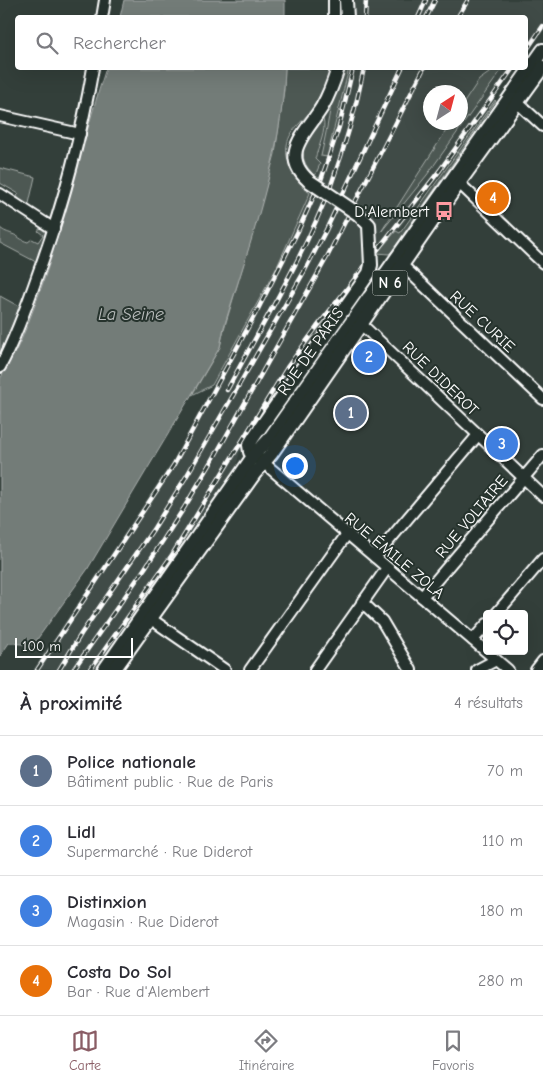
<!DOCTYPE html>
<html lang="fr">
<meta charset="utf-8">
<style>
:root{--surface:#fff;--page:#f2f2f3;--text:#2b2b33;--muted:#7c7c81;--line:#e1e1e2;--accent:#8a5d65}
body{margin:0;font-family:"Comic Neue",sans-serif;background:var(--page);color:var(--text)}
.controls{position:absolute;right:15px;bottom:15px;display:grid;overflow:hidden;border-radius:5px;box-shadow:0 5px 20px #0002}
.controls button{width:45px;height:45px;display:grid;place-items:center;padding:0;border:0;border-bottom:1px solid var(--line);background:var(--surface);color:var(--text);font:25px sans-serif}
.compass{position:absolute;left:423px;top:85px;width:45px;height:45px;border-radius:50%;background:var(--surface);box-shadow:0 5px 20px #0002;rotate:36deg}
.scale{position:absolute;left:15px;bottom:12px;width:118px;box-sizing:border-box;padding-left:5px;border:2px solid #fff;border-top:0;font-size:14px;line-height:18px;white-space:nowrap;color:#fff;-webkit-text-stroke:4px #26332d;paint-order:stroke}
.you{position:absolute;left:294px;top:465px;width:18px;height:18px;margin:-12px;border:4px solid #fff;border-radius:50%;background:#1a73e8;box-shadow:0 0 0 8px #1a73e833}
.badge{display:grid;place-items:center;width:32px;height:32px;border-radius:50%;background:var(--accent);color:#fff;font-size:16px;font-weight:700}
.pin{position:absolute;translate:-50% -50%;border:2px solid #fff;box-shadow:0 1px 5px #0006}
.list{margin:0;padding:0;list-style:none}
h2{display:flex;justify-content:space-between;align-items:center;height:65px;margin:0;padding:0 20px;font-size:21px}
h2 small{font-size:16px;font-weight:400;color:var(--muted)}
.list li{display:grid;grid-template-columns:32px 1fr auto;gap:15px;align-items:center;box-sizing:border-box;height:70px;padding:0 20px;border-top:1px solid var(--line)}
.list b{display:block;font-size:19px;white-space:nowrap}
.list p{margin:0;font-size:16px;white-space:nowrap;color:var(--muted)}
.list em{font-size:16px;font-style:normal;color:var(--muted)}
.icon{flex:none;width:28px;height:28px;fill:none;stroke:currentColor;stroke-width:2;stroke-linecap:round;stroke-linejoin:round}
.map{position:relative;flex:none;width:543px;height:670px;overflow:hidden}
.search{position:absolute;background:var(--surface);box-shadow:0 5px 20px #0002;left:15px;right:15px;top:15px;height:55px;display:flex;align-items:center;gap:12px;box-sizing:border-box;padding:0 18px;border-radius:5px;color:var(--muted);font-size:19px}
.sheet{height:345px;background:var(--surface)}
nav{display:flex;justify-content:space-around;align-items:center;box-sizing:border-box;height:70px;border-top:1px solid var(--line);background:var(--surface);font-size:14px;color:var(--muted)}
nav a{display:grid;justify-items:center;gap:2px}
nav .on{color:var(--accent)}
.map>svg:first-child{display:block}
.built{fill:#404c47;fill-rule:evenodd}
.green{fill:#4d5853;stroke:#a6aca9}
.water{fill:#737b78;stroke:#abb0ae}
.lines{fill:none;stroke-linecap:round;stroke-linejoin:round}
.minor-casing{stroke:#fff;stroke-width:14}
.major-casing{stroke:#fff;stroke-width:16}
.minor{stroke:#26332d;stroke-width:10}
.major{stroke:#26332d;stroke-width:12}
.rail-casing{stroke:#fff;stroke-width:4.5}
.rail{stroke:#26332d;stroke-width:2.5;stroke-dasharray:8;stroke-linecap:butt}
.major-bridge-casing{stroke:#fff;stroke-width:16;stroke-linecap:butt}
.major-bridge{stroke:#26332d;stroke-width:12}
.labels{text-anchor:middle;stroke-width:4;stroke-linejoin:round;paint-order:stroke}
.shield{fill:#26332d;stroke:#bec2c0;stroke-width:1}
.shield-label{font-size:15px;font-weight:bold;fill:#fff}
.poi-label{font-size:16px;fill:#fff;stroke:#26332d;text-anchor:end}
.street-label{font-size:16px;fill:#fff;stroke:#26332d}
.water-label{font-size:18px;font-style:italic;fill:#b9bdbc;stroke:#26332d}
</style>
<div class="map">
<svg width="543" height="670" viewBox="0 0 543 670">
<rect width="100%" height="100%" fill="#333f3a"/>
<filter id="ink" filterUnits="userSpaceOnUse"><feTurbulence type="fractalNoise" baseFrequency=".02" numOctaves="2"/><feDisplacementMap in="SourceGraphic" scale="10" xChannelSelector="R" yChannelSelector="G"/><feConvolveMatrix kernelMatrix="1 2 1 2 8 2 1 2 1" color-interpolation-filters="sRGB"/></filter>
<g filter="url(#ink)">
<!-- built -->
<g class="built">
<path d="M355,0H543V28L526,52V18H353Z"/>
<path d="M345,68H515L400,230L355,286L241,448L234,473L95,670H33L171,463L250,317L289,170L301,182L307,170L304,145L339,94ZM430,92H460V122H430Z"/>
</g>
<!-- green -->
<g class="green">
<path d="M285,68H332C327,82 320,96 312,109C306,118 295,126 290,136C281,154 291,172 303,185L302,187L310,193L276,269L212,385L192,395L220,347L224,329L255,226L275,154L284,90Z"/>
<path d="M344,68H349L327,157L321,156C325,139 328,122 331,105C334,93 341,80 344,68Z"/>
<path d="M494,68H503L427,175L381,232L451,123L460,122L461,107L479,80L489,73Z"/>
<path d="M495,100L496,101L392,251L389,254L377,253L396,231L400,233Z"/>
<path d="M323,119C327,130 318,148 315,159L320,164L315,176C292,154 306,139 323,119Z"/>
<path d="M0,168L35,177L28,208L34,209L33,212L18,204L21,202L17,196L19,194L0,183Z"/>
<path d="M0,228C5,232 7,232 12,234C19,236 20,240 28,242L32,239L38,242L43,235L38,231L40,228L47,233L38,263L0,243Z"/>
<path d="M0,296L20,307L0,353Z"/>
</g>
<!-- water -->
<g class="water">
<path d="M124,0H285V17H120Z"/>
<path d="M106,68H285C282,157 250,242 224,327L220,347L87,570L33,645L9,643L0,656V379C7,365 16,352 22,338C59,251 77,157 106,68Z"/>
</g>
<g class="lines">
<!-- minor casing -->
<g class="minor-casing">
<g id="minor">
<path d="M334,0V18"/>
<path d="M102,18L105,0"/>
<path d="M510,103H518L543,126"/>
<path d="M0,116L80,134"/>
<path d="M459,183L543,263"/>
<path d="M0,194L54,229"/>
<path d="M402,265L543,399"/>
<path d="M361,324L543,496"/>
<path d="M0,367C16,337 28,303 39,271C63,205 81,137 93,68"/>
<path d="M264,463L508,670"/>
<path d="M375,557L478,435"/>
<path d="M422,597L543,455"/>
<path d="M362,602L382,621L411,670"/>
<path d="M496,614L543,559"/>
<path d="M151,619L225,670"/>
<path d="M473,640L487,624"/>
<path d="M250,670L347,534"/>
<path d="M315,670L387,568"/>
<path d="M477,670L496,660"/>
<path d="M536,670L543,661"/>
</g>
</g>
<!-- major casing -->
<g class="major-casing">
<g id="major">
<path d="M346,0L347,18"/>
<path d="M309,181C278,154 307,132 322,107C329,95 334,81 338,68"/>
<path d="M260,460L250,452L249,445L253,438L358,289"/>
<path d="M104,670L254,455L269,439L543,50"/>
<path d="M114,670L255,473L272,453L459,183L543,67"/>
</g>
</g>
<!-- minor -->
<use href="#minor" class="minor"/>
<!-- major -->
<use href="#major" class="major"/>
<!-- rail casing -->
<g class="rail-casing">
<g id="rail">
<path d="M365,18L366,0"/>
<path d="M418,18L426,0"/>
<path d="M426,18L435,0"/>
<path d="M457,18L468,0"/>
<path d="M526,51L543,26"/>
<path d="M227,390C263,323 304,256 331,185C345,147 356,108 364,68"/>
<path d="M37,670L173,466L258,309L298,231L321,180L339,127L353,68"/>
<path d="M59,670L81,634L154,528L186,477L304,272L326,230L402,68"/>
<path d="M73,670L145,568L184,508L211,463L326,259L424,68"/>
<path d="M90,670L172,555L288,366L317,327L440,170L513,68"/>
</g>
</g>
<!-- rail -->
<use href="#rail" class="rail"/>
<!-- major-bridge casing -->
<g class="major-bridge-casing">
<path id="major-bridge" d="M309,181L358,214L369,225L371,265L369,273L358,289"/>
</g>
<!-- major-bridge -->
<use href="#major-bridge" class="major-bridge"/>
</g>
</g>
<!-- icons -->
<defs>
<g id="bus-bare" transform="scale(1.5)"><path d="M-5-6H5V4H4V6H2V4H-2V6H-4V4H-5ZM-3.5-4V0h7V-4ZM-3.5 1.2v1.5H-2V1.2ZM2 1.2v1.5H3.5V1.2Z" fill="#ff9aa2" stroke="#26332d" stroke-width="2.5" paint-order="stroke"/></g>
</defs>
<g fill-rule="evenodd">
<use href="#bus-bare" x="444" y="211"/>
</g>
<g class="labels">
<!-- shield labels -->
<rect class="shield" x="372.5" y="270.5" width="35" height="25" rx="4"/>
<g class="shield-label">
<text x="390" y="288">N 6</text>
</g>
<!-- poi labels -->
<g class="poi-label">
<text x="429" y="217">D'Alembert</text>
</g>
<!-- street labels -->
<g class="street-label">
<text transform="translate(483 321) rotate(43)" y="6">RUE CURIE</text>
<text transform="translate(310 351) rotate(-55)" y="6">RUE DE PARIS</text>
<text transform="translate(441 378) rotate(44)" y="6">RUE DIDEROT</text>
<text transform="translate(471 516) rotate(-50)" y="6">RUE VOLTAIRE</text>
<text transform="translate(395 555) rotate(40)" y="6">RUE ÉMILE ZOLA</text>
</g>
<!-- water labels -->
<g class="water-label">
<text x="131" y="320">La Seine</text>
</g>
</g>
</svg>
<div class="controls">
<button><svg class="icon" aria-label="locate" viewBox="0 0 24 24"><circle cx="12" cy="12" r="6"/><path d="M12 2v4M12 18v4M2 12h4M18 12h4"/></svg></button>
</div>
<svg class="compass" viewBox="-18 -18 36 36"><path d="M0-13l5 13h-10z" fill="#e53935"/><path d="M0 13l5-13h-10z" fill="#7c7c81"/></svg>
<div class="scale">100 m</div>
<div class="you"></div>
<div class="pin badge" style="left:351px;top:413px;background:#5c6f8a">1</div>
<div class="pin badge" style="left:369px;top:357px;background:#3f7fe0">2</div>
<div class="pin badge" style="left:502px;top:444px;background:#3f7fe0">3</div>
<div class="pin badge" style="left:493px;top:198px;background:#e8710a">4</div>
<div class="search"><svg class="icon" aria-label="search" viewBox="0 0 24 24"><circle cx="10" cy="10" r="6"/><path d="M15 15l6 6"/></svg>Rechercher</div>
</div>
<section class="sheet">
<h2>À proximité<small>4 résultats</small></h2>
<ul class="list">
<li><span class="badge" style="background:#5c6f8a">1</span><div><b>Police nationale</b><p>Bâtiment public · Rue de Paris</p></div><em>70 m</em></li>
<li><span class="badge" style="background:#3f7fe0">2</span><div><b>Lidl</b><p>Supermarché · Rue Diderot</p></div><em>110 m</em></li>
<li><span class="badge" style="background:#3f7fe0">3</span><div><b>Distinxion</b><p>Magasin · Rue Diderot</p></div><em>180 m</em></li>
<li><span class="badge" style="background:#e8710a">4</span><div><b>Costa Do Sol</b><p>Bar · Rue d'Alembert</p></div><em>280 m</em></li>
</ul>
</section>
<nav>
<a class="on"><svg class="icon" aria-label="map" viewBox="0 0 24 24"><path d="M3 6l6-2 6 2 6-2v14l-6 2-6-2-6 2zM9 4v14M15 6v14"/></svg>Carte</a>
<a><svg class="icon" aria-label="directions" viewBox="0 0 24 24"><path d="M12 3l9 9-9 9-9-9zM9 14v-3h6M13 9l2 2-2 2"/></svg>Itinéraire</a>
<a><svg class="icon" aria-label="saved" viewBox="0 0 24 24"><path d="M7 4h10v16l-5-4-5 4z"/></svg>Favoris</a>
</nav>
